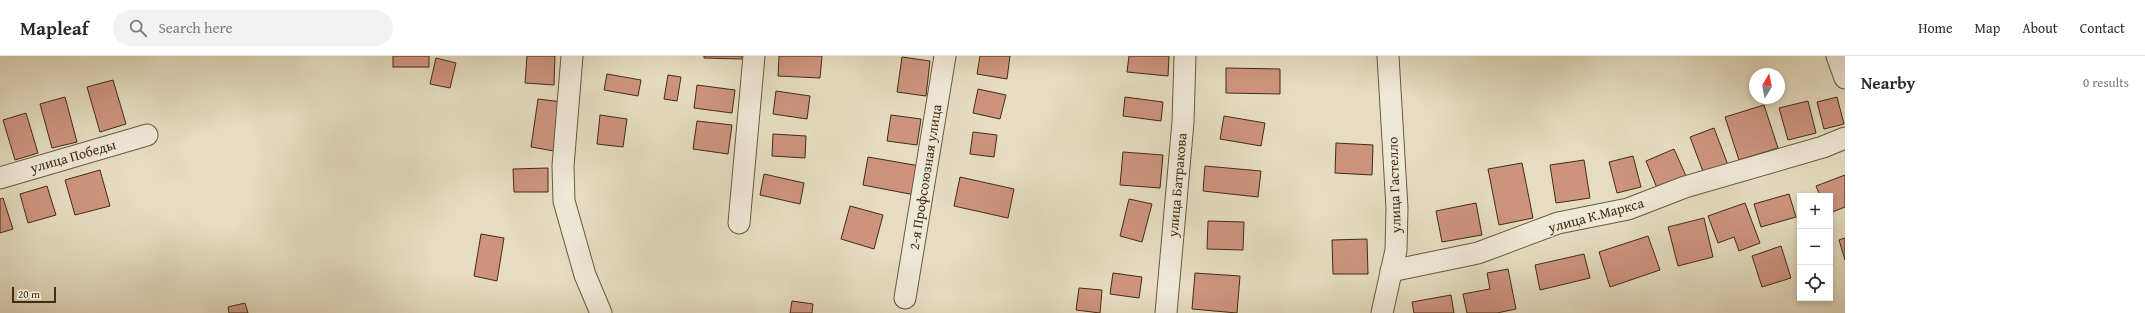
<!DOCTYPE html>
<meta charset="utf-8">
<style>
:root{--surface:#fff;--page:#f2f2f3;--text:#2b2b33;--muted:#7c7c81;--line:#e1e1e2}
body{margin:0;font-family:"Gentium Book Plus",serif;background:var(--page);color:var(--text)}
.controls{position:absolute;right:12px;bottom:12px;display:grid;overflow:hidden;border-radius:0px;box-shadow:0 2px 6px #0003}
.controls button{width:36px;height:36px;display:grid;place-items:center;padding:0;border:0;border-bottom:1px solid var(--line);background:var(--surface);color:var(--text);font:20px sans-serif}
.compass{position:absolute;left:1749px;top:12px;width:36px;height:36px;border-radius:50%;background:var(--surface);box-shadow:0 2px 6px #0003;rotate:10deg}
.scale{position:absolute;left:12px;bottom:10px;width:44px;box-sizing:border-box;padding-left:4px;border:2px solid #422d0f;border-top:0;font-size:11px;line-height:14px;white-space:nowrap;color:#422d0f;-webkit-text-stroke:3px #eee8d7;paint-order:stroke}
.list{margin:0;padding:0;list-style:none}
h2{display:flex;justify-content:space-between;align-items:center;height:52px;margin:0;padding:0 16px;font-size:17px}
h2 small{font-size:13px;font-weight:400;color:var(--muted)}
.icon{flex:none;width:22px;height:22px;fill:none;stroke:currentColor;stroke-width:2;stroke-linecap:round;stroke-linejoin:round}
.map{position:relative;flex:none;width:1845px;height:257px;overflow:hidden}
header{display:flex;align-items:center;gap:24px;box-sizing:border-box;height:56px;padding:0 20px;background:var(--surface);border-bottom:1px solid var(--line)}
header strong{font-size:19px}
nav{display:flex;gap:22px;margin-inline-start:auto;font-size:14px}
.search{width:280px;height:36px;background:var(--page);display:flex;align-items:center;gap:10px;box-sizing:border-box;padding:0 14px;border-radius:22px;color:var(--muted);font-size:15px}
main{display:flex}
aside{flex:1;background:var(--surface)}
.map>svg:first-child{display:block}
.building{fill:#cd937f;stroke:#422d0f}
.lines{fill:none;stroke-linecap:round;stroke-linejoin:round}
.minor-casing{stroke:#6b593c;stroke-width:23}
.minor{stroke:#eee8d7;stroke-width:21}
.labels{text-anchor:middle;stroke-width:3;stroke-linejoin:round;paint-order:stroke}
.street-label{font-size:14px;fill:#422d0f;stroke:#eee8d7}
</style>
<header>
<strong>Mapleaf</strong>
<div class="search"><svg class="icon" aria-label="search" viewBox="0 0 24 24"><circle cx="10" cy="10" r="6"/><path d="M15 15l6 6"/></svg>Search here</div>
<nav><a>Home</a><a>Map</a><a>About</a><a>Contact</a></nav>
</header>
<main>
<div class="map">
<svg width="1845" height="257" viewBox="0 0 1845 257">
<rect width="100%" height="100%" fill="#e5dcc1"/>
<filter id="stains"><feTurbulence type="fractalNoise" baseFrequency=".005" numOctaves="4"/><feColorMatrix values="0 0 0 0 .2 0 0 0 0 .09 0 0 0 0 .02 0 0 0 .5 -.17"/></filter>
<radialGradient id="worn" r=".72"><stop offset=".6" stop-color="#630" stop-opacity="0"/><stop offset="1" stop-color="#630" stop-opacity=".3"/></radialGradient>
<!-- building -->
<g class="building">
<rect x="393" y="0" width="36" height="11"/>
<path d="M527,0H555L554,29L525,27Z"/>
<path d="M704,0H742V3L704,2Z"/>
<path d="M779,0H822L820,22L778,20Z"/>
<path d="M980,0H1010L1007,23L977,18Z"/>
<path d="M1129,0H1169L1168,20L1127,16Z"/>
<path d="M902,1L930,5L926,40L897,36Z"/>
<path d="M436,2L456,7L450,32L430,28Z"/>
<path d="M1226,12L1280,13V38L1226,37Z"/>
<path d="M607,18L641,24L638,40L604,34Z"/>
<path d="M668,19L681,21L677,45L664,43Z"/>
<path d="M113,24L126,68L100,76L87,31Z"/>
<path d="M697,29L735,34L732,57L694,52Z"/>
<path d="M978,33L1006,39L1000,63L973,57Z"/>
<path d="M776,35L810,40L807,63L773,58Z"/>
<path d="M65,41L77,86L52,92L40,48Z"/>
<path d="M1125,41L1163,46L1161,65L1123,60Z"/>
<path d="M1837,41L1844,68L1824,73L1817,46Z"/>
<path d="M538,43L562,46L554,95L531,91Z"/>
<path d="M1808,45L1816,77L1788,84L1779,52Z"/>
<path d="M1764,49L1778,92L1739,104L1725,61Z"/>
<path d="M26,57L38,97L15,104L3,64Z"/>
<path d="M600,59L627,63L623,91L597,88Z"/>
<path d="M891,59L921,63L917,89L887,85Z"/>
<path d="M1224,60L1265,67L1261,90L1220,83Z"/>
<path d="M697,65L732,69L728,98L693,93Z"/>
<path d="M1714,72L1728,109L1704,118L1690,81Z"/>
<path d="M973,76L997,79L994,101L970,98Z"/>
<path d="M773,78L806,80L805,102L772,100Z"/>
<path d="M1336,87L1373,89L1372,119L1335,117Z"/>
<path d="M1674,93L1686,120L1657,132L1646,105Z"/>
<path d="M1123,96L1163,99L1160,132L1120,129Z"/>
<path d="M1633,100L1641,131L1617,137L1609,106Z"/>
<path d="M868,101L920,110L915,139L863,129Z"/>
<path d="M1584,104L1590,142L1556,147L1550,109Z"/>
<path d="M1522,107L1533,162L1499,169L1488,113Z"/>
<path d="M1205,110L1261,115L1258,141L1203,135Z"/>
<path d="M548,112V136H514L513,113Z"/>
<path d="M100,114L110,150L75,159L65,124Z"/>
<path d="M764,118L804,127L800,148L760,139Z"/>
<path d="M1845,119V151L1830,157V140H1820L1816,130Z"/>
<path d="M960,121L1014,133L1008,162L954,150Z"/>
<path d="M47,130L56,159L28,167L20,138Z"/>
<path d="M1789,138L1796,161L1761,171L1754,148Z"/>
<path d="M3,142L13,173L0,177V143Z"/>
<path d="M1129,143L1152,148L1142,186L1120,180Z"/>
<path d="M1476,147L1482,179L1442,186L1436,155Z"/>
<path d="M1745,147L1760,187L1739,195L1734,181L1718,187L1708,160Z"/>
<path d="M850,150L883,159L874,193L841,183Z"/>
<path d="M1704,162L1713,201L1678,210L1668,171Z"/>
<path d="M1208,165L1244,166L1243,194L1207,193Z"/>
<path d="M481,178L504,182L497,225L474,220Z"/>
<path d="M1648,180L1660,214L1610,231L1599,196Z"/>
<path d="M1845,182V204L1839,184Z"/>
<path d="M1367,183L1368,218H1333L1332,184Z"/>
<path d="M1781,190L1791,222L1762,231L1752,200Z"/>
<path d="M1584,198L1590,222L1540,234L1535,209Z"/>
<path d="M1508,213L1516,253L1497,257H1467L1463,238L1490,233L1487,217Z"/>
<path d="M1113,217L1142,221L1139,242L1110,238Z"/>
<path d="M1195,217L1240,220L1237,257L1192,253Z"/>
<path d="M1079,232L1102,234L1100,257L1076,254Z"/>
<path d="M1451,239L1454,257H1414L1412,246Z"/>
<path d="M792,245L813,248L812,257H790Z"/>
<path d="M245,247L248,257H229L228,251Z"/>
</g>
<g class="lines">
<!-- minor casing -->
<g class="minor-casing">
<g id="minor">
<path d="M572,0L563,110L564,145L585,219L601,257"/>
<path d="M1837,0L1845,22"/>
<path d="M0,122L147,79"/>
<path d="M739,167L754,0"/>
<path d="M1391,215L1478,197L1558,167L1628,153L1685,131L1823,91L1845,82"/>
<path d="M905,242L945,0"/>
<path d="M1166,257L1183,66L1185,0"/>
<path d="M1382,257L1396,194L1397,152L1388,0"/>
</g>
</g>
<!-- minor -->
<use href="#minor" class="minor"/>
</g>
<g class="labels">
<!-- street labels -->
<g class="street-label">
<text transform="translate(73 100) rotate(-16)" y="5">улица Победы</text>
<text transform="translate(925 121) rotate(-81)" y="5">2-я Профсоюзная улица</text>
<text transform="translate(1177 129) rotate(-85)" y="5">улица Батракова</text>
<text transform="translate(1394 129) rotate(-92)" y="5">улица Гастелло</text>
<text transform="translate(1596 159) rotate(-15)" y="5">улица К.Маркса</text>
</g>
</g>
<rect width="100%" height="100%" filter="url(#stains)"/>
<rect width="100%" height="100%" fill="url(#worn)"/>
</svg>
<div class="controls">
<button>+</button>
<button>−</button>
<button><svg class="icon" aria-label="locate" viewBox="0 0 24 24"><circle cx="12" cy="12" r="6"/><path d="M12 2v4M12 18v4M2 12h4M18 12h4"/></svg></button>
</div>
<svg class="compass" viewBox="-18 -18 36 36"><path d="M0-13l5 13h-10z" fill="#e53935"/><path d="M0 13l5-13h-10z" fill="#7c7c81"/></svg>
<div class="scale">20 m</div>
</div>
<aside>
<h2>Nearby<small>0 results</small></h2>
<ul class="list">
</ul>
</aside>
</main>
